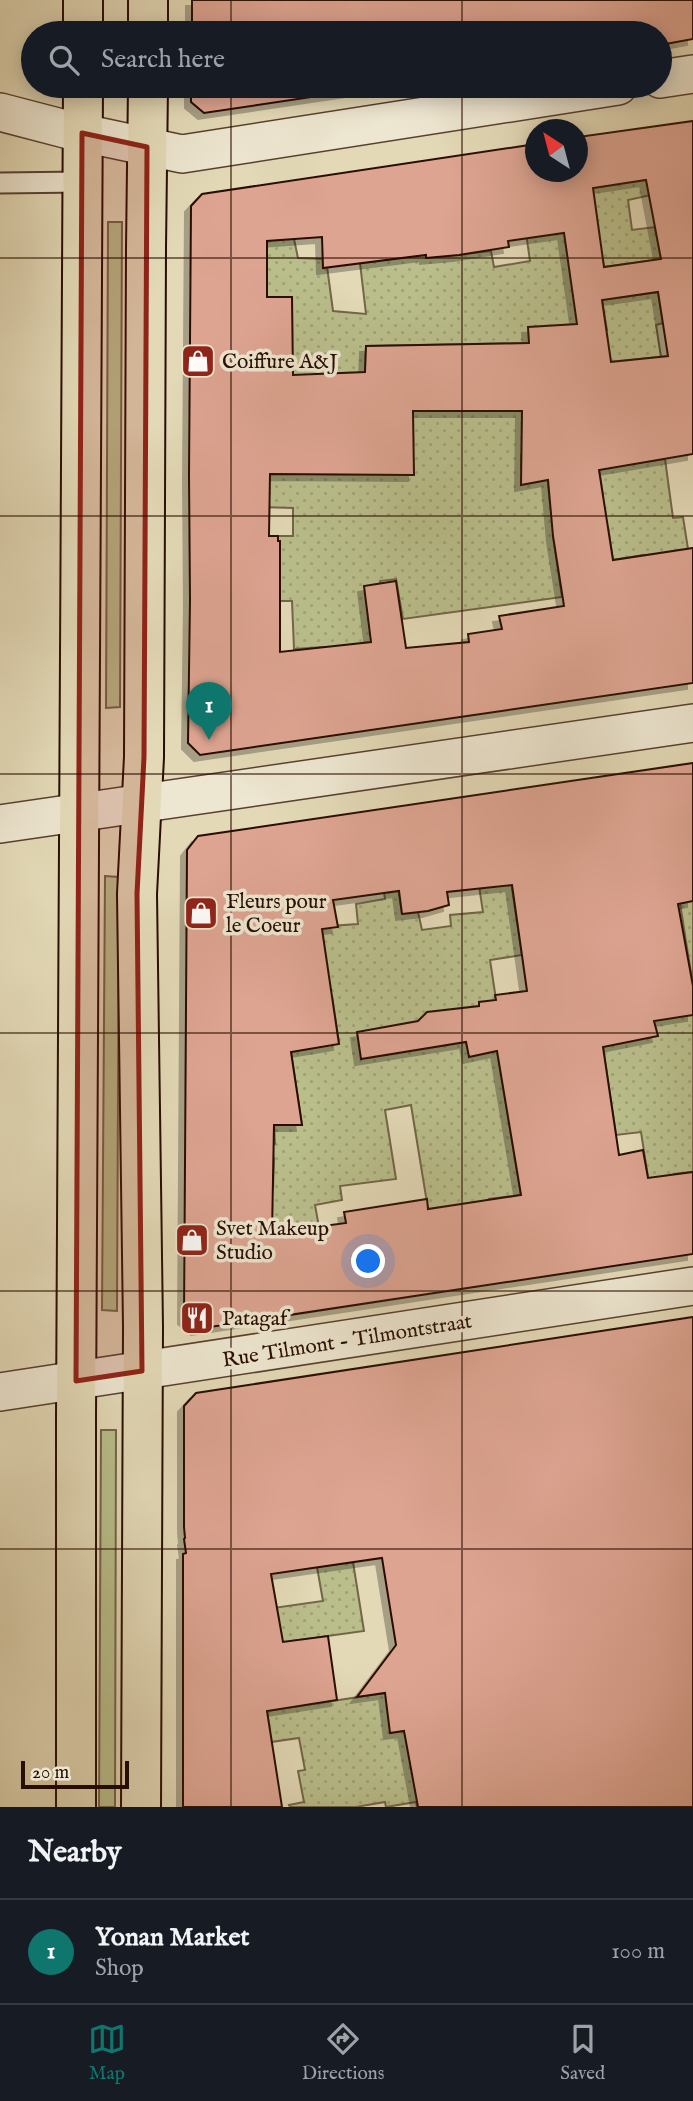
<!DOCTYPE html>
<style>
:root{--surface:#171b24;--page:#20242c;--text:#f1f3f6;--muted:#9ea1a6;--line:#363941;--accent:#0f766e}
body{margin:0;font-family:"IM FELL English",serif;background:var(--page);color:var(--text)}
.compass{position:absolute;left:525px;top:119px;width:63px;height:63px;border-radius:50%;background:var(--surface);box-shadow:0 4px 18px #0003;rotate:324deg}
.scale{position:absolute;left:21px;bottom:18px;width:108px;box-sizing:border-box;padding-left:7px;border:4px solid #290d00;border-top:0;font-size:19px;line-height:24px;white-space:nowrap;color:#290d00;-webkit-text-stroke:5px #ede6d0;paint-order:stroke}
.you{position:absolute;left:369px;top:1262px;width:24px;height:24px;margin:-18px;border:5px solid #fff;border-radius:50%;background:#1a73e8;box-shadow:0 0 0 10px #1a73e833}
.badge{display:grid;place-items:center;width:46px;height:46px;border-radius:50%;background:var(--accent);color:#fff;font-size:23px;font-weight:700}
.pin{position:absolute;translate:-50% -58px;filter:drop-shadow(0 2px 4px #0008)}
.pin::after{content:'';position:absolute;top:37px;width:24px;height:21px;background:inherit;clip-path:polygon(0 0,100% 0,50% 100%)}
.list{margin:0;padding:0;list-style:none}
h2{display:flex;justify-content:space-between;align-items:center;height:91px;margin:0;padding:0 28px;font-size:30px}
h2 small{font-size:23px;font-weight:400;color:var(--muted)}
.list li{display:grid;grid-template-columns:46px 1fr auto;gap:21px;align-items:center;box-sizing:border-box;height:105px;padding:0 28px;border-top:2px solid var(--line)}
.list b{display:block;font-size:26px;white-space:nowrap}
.list p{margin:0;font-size:23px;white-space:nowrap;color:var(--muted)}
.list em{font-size:23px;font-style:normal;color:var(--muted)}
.icon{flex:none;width:38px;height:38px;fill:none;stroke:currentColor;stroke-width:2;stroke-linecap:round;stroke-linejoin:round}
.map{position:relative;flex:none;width:693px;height:1807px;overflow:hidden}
.search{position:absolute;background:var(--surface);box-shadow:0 4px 18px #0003;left:21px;right:21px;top:21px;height:77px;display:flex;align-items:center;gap:18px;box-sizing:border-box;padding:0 24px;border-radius:38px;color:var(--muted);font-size:26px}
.sheet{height:196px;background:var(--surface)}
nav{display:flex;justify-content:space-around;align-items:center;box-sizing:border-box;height:98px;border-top:2px solid var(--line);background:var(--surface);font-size:19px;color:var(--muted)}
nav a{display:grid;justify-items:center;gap:4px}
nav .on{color:var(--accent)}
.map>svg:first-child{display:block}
.grass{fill:#b9be8b;stroke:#716646;stroke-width:2}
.garden{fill:url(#garden-dots);stroke:#716646;stroke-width:2}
.building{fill:#dda491;stroke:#290d00;stroke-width:2;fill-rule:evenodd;filter:url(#shadow)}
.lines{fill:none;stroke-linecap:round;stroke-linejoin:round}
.service-casing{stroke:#58402e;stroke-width:23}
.minor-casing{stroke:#58402e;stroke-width:40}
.primary-casing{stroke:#290d00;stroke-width:42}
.service{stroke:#ede6d0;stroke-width:19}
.minor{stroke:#ede6d0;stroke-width:37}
.primary{stroke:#e3d9b6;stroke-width:38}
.marked{fill:#8f2418;fill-opacity:0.2;stroke:#8f2418;stroke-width:5;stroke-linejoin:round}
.grid{fill:none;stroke:#290d00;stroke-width:2;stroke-opacity:0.55}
.labels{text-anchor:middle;stroke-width:7;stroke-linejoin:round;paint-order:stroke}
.poi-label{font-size:21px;fill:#290d00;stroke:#ede6d0;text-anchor:start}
.street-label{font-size:21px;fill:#290d00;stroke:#ede6d0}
</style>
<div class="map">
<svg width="693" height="1807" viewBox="0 0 693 1807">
<defs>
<pattern id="garden-dots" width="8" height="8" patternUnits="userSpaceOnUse" patternTransform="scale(1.75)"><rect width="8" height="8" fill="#b9be8b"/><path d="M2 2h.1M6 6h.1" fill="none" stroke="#9fa276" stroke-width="1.8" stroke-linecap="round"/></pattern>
<filter id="shadow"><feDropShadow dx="-6" dy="6" stdDeviation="0" flood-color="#0004"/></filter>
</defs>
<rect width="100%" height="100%" fill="#e3d9b6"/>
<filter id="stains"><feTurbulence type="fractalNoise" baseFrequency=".00286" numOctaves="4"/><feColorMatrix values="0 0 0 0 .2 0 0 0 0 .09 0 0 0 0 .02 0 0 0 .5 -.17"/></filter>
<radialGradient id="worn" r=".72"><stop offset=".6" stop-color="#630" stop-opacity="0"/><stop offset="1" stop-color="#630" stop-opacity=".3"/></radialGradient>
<!-- grass -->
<g class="grass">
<path d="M108,222H122L120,707L106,708Z"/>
<path d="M105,876L119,877L117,1311L102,1310Z"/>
<path d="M101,1430H116L115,1807H99Z"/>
</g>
<!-- garden -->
<g class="garden">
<path d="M656,171L660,193L628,200L632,230L655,227L661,259L604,267L602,255L580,342L366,346L365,374L293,377L261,314L267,285V258L260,237L294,239L298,258L326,259L333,311L366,314L360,263L392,259L391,247L424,242L427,258L491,251L494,267L530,261L525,226L593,188L619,184Z"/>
<path d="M658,292L663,323L656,325L661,357L597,363L594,331L607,330L602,300Z"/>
<path d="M413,411H536L537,453L521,455V468L546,464L550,503L603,496L599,469L665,459L673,518L683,517L688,549H693L647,573L644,555L613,560L608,527L553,536L562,597L403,619L396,579L380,581L388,648L324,647L294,649L292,601H274L278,536H293V508L260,507L261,474Z"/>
<path d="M394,861L402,914L418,912L422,930L451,926L450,915L483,912L476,866L509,868L522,955L490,960L499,1019L492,1020L521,1195L489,1199V1206L428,1209L411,1105L385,1110L396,1179L340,1186L342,1200L315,1205L319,1227L274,1234L272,1225L262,1227L256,1189H273L274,1159L269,1145L275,1144L274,1125H302L291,1052L339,1043L332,996L278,995L272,930L358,924L356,904L385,899L382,878Z"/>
<path d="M693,901V986L680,903Z"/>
<path d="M693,1015V1172L674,1174L677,1192L651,1196L641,1132L616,1135L599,1020Z"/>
<path d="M353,1562L364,1631L277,1643L273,1608L323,1601L317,1567Z"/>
<path d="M398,1691L426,1807H417L416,1802L386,1807L385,1802L356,1807H290L289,1805L304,1802L298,1771L305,1770L299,1738L271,1742L267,1711Z"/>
</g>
<!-- building -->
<g class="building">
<path d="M192,0H693V39L660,45V33H192Z"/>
<path d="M191,86H385L204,113L191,102Z"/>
<path d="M693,121V454L599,470L613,560L693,548V683L200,755L188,743L190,600L189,475L191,206L202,194L536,144V172H578V137ZM646,180L661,259L604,267L593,188ZM564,233L577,324L528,327L529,343L366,346L365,372L293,375L292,297H267V241L322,237L323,268L426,255V258L459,255L509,247L508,241ZM658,292L668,356L611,362L602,300ZM413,411H522L521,485L548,480L553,536L564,606L499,616L502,629L468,634L469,642L406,648L396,581L364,586L371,642L280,652V541H278V536H269L270,474L414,475Z"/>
<path d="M693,763V901L678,904L693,986V1015L654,1021L658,1036L603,1047L619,1155L643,1150L648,1178L693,1172V1254L197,1329L184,1318L187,850L198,836ZM512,885L527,991L495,995L496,1000L479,1002V1006L427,1012L418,1021L357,1032L361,1059L466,1042L469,1057L497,1051L521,1195L428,1209L427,1199L344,1212L346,1223L272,1233L274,1125H302L291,1052L339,1044L322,929L338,927L333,900L399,891L402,914L428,911L449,905L447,892Z"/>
<path d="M693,1317V1807H418L404,1731L390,1733L385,1693L357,1697L396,1645L382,1558L271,1574L283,1642L328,1636L337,1700L267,1711L282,1807H183V1554L186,1553L184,1539L185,1538L184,1527V1406L196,1393Z"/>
</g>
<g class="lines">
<!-- service casing -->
<g class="service-casing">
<path id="service" d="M0,183L82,182"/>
</g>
<!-- minor casing -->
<g class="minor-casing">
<g id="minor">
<path d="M660,79L693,74"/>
<path d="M0,112L69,130L182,154L618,86"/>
<path d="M0,824L693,723"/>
<path d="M0,1392L693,1286"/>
</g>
</g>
<!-- primary casing -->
<g class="primary-casing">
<g id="primary">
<path d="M148,0V33"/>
<path d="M83,33V0"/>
<path d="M76,1807V1416L83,86"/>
<path d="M141,1807L143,1327L137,894L144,757L146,248L148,86"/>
</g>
</g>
<!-- service -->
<use href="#service" class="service"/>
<!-- minor -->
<use href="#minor" class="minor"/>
<!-- primary -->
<use href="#primary" class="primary"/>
</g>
<!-- marked area -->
<path class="marked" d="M82,133L147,147L144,757L137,894L142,1371L76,1381Z"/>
<!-- grid -->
<path class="grid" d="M231,0V33M462,0V33M231,86V1807M462,86V1807M0,258H693M0,516H693M0,774H693M0,1033H693M0,1291H693M0,1549H693"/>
<!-- icons -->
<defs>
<g id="shop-square" transform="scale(1.75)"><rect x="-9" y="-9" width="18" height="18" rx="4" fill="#8f2418" stroke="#ede6d0"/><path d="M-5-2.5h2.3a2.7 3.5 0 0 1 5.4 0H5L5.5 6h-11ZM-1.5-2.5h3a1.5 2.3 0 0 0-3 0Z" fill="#fff"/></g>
<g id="restaurant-square" transform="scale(1.75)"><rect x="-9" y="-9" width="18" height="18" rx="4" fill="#8f2418" stroke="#ede6d0"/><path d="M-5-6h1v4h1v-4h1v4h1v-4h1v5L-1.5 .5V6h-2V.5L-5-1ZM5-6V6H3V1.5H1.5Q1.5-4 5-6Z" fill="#fff"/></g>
</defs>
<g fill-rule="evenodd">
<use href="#shop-square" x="198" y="361"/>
<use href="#shop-square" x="201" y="913"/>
<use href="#shop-square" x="192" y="1240"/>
<use href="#restaurant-square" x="197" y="1318"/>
</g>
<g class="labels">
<!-- poi labels -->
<g class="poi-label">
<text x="222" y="368">Coiffure A&amp;J</text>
<text x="226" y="908">Fleurs pour<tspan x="226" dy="24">le Coeur</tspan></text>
<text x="216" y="1235">Svet Makeup<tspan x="216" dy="24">Studio</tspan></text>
<text x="222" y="1325">Patagaf</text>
</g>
<!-- street labels -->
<g class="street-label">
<text transform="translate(347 1340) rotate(-9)" y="7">Rue Tilmont - Tilmontstraat</text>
</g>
</g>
<rect width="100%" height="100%" filter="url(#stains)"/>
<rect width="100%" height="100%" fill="url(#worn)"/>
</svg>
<svg class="compass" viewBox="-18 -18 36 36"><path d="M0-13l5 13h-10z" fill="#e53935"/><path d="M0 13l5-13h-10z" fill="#9ea1a6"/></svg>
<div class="scale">20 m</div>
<div class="you"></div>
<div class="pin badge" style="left:209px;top:740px">1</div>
<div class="search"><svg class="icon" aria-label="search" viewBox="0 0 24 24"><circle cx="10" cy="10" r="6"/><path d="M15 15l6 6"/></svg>Search here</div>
</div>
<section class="sheet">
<h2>Nearby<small></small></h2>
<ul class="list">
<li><span class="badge">1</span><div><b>Yonan Market</b><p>Shop</p></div><em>100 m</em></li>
</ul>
</section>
<nav>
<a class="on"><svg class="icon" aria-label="map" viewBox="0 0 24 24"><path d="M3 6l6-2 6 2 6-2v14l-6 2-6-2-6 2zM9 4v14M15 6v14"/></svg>Map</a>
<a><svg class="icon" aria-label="directions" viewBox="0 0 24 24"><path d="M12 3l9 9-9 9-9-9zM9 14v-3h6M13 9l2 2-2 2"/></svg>Directions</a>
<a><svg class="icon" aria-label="saved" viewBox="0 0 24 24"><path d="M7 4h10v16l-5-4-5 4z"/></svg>Saved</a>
</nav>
